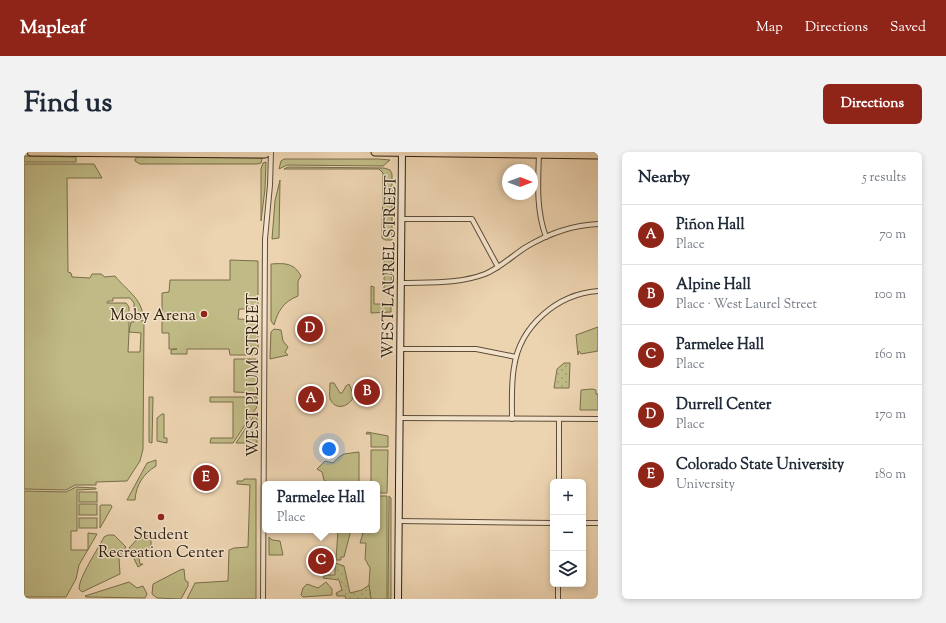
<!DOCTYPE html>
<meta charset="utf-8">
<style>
:root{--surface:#fff;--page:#f2f2f3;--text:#1f2937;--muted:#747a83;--line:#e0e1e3;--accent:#8f2418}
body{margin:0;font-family:"Sorts Mill Goudy",serif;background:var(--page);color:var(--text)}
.controls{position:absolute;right:12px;bottom:12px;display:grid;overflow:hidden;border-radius:6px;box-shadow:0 2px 6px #0003}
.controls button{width:36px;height:36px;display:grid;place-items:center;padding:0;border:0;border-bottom:1px solid var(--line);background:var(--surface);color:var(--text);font:20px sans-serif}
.compass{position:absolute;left:478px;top:12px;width:36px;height:36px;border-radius:50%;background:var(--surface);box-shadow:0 2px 6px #0003;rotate:90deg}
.you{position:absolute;left:305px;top:297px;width:14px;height:14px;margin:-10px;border:3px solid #fff;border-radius:50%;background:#1a73e8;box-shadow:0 0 0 6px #1a73e833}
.badge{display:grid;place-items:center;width:26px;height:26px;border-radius:50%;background:var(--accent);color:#fff;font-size:13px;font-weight:700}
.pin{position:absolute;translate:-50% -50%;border:2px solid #fff;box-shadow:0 1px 4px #0006}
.popup{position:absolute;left:238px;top:329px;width:118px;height:52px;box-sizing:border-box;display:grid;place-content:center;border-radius:6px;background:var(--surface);filter:drop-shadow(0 1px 3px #0005);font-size:13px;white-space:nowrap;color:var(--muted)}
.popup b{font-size:15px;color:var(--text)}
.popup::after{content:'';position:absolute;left:50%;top:100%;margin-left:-8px;border:8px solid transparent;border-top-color:var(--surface)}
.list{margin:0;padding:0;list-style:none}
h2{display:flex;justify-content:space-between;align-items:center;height:52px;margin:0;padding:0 16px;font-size:17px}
h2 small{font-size:13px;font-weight:400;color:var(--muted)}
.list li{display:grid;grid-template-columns:26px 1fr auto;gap:12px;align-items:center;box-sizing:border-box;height:60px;padding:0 16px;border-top:1px solid var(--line)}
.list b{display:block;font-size:15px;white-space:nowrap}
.list p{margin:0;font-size:13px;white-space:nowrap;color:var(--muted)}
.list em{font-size:13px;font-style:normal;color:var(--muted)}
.icon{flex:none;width:22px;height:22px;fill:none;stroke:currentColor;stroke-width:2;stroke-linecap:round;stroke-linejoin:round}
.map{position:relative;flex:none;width:574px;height:447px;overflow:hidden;border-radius:6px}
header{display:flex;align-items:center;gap:24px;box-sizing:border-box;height:56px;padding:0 20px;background:var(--accent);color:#fff}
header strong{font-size:19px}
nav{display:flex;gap:22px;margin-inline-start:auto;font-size:14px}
.intro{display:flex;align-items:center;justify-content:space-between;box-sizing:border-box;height:96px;padding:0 24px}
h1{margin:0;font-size:28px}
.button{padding:10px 18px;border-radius:6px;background:var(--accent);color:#fff;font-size:14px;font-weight:700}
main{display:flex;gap:24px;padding:0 24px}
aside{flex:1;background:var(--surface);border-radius:6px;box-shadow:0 2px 6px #0003}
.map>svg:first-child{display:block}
.grass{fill:#c0bb86;stroke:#786e4a;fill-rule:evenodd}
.park{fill:url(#park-dots);stroke:#786e4a}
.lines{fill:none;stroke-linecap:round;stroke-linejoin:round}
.minor-casing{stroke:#5e4d38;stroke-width:6}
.secondary-casing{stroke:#2f200f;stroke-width:8}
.primary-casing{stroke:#2f200f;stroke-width:9}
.minor{stroke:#f3e3cc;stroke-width:4}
.secondary{stroke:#f3e3cc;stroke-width:6}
.primary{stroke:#edd4b1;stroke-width:7}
.poi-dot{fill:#8f2418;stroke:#f3e3cc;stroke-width:1.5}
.labels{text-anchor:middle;stroke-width:3;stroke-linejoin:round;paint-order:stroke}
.street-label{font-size:16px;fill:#2f200f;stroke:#f3e3cc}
.poi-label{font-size:16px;fill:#2f200f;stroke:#f3e3cc;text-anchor:end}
</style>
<header>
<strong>Mapleaf</strong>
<nav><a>Map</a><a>Directions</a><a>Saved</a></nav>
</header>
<div class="intro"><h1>Find us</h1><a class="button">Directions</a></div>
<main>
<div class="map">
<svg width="574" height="447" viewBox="0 0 574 447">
<defs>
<pattern id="park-dots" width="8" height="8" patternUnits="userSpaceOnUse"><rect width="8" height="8" fill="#c0bb86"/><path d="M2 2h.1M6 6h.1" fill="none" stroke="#a5a072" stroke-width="1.8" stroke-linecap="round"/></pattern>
</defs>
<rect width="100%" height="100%" fill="#edd4b1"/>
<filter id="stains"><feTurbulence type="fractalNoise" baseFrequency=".005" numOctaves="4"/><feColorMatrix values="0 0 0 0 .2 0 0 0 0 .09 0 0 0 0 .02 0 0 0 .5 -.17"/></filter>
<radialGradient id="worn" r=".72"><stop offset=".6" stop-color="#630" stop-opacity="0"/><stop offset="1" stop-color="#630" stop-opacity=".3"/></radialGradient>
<!-- grass -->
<g class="grass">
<path d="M0,4L52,5V10H0Z"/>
<path d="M114,5L238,6V7L237,11L233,12H116L111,9V7Z"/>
<path d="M260,7H355L366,8L359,14L263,13L255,17L257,9Z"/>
<path d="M242,10L241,37L237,69V17L239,11Z"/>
<path d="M0,12H70L78,26H43L44,120L47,121L48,125L66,126L68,122H77L81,125L91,124C101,137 119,147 119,166H110V151L106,146H89V149H84L83,151H102L105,155V180L107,170H110V168L120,169L119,297L116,309L103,329L72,330V333H51L42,338L0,337ZM105,180L117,181L116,200H104Z"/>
<path d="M264,15L360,16L366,18L368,22V88H361L358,86L359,21L355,17H260Z"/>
<path d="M256,28L255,86L248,87L251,49Z"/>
<path d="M362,106L368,107L367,136L360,137V107Z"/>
<path d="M206,108L234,109V157H215L214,167L234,168V203H206L205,197H163V202H147V198L153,197H145V181H138V141L145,140L146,128H206Z"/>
<path d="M247,112C261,111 270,111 277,124L274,129V144C259,150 254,159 250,173L247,169Z"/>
<path d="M347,134L350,135V152H367V160L347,161Z"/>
<path d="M574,175V199L557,202L555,199L554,203L552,183Z"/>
<path d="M250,177L257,178L259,189L264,195L261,200L264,203L246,207L247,180Z"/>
<path d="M210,207H233V241L210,240Z"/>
<path d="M306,231H310L316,241H318L322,234L325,232L330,244C326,254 312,260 306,247C305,243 306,236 306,231Z"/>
<path d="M568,237L572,238V242H574V258H556L557,238Z"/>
<path d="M125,245H129L128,291L125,290Z"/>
<path d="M186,245H233V255L209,291H186L187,286H209V250H186Z"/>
<path d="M233,259V291H212Z"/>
<path d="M138,262H140V286H143V291L133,289V266Z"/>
<path d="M343,280L364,284V295H347V282H342Z"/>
<path d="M347,298H364L363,341H353V332H347Z"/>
<path d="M335,300V332H306L300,328L298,320L293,317L301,309L309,311L315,305L320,302Z"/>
<path d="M132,308V314C119,322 112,333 111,348H103L123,311Z"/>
<path d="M220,327H232V447H163L171,431L204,429L205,398L210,396L224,395L226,333L213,332V329H219Z"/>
<path d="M52,335L72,336V337L53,338V379H47V398H64V381L73,382L55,413L52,427L42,445H0V339L42,340Z"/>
<rect x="55" y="340" width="18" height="10"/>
<path d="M353,344H363V447H347L345,433L346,416L341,407L342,391H336L339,381L327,378H353Z"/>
<path d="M365,344L367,346V447H364Z"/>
<rect x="55" y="352" width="18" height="11"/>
<path d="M77,353H87L88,355L76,376V354Z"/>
<rect x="55" y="366" width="18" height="10"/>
<path d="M314,378H327L320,405H317V408H312Z"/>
<path d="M84,383H90L102,395L95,406L96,422L58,440L55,437C55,425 74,397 80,385Z"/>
<path d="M116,384H124L127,387V399L114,400L116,412H119L114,415L105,396Z"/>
<path d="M245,385L248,388L256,389L259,403H245Z"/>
<path d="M160,417L161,428L164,430V434L157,447L133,446L128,442L129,432L156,418Z"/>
<path d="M105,430L113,436L119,434L123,442L121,446L62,445L61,444Z"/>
<path d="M302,430L308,437V443L279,445L277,443L279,436L283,432L294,436Z"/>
</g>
<!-- park -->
<g class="park">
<path d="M540,211H546L545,236H530L533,217Z"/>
<path d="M311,411L320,414L326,441L338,438L345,433L347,447H322L321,444H313L312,441L318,438L315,428L299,426L301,423H311Z"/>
</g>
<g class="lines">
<!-- minor casing -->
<g class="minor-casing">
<g id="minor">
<path d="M515,2C514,31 512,58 522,85"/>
<path d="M377,67H448L474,115"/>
<path d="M377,131C405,130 435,132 461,122C476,116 488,104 502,95C524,82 549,73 574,72"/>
<path d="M376,197H452L492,205"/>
<path d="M375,266L574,267"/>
<path d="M488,267C488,250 487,232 490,215C496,174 533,142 574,139"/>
<path d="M535,330V267"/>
<path d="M375,369L529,371"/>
<path d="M559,371H574"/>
<path d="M534,432V447"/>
<path d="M239,447L241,87L246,33L247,0"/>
</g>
</g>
<!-- secondary casing -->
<g class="secondary-casing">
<path id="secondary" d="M374,447L378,0"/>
</g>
<!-- primary casing -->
<g class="primary-casing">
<g id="primary">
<path d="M7,0L241,2L244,0"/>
<path d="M351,0L574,3"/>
</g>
</g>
<!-- minor -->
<use href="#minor" class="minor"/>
<!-- secondary -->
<use href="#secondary" class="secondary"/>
<!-- primary -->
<use href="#primary" class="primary"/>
</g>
<!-- markers -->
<g class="poi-dot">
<circle cx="180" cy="162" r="4"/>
<circle cx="137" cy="365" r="4"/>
</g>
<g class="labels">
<!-- street labels -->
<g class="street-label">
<text transform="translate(364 115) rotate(-89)" y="6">WEST LAUREL STREET</text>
<text transform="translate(228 223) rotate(-90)" y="6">WEST PLUM STREET</text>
</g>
<!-- poi labels -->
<g class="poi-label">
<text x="172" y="168">Moby Arena</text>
<text x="137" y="387" text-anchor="middle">Student<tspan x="137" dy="18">Recreation Center</tspan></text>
</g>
</g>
<rect width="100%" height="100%" filter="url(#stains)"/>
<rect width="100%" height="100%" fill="url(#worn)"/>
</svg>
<div class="controls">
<button>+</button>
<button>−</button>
<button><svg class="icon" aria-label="layers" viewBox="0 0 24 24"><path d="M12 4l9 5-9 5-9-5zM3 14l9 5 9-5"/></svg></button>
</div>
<svg class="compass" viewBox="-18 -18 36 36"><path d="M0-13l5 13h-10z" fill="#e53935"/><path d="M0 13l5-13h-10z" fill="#747a83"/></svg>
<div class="you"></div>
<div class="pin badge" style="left:287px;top:247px">A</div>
<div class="pin badge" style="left:343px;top:240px">B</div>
<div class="pin badge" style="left:297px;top:409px">C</div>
<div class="popup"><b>Parmelee Hall</b>Place</div>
<div class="pin badge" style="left:286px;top:177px">D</div>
<div class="pin badge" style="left:182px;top:326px">E</div>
</div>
<aside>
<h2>Nearby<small>5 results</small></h2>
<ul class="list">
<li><span class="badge">A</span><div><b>Piñon Hall</b><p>Place</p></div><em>70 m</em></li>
<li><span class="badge">B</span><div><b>Alpine Hall</b><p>Place · West Laurel Street</p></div><em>100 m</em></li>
<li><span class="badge">C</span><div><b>Parmelee Hall</b><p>Place</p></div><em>160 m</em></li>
<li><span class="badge">D</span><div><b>Durrell Center</b><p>Place</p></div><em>170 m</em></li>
<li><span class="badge">E</span><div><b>Colorado State University</b><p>University</p></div><em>180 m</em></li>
</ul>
</aside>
</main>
